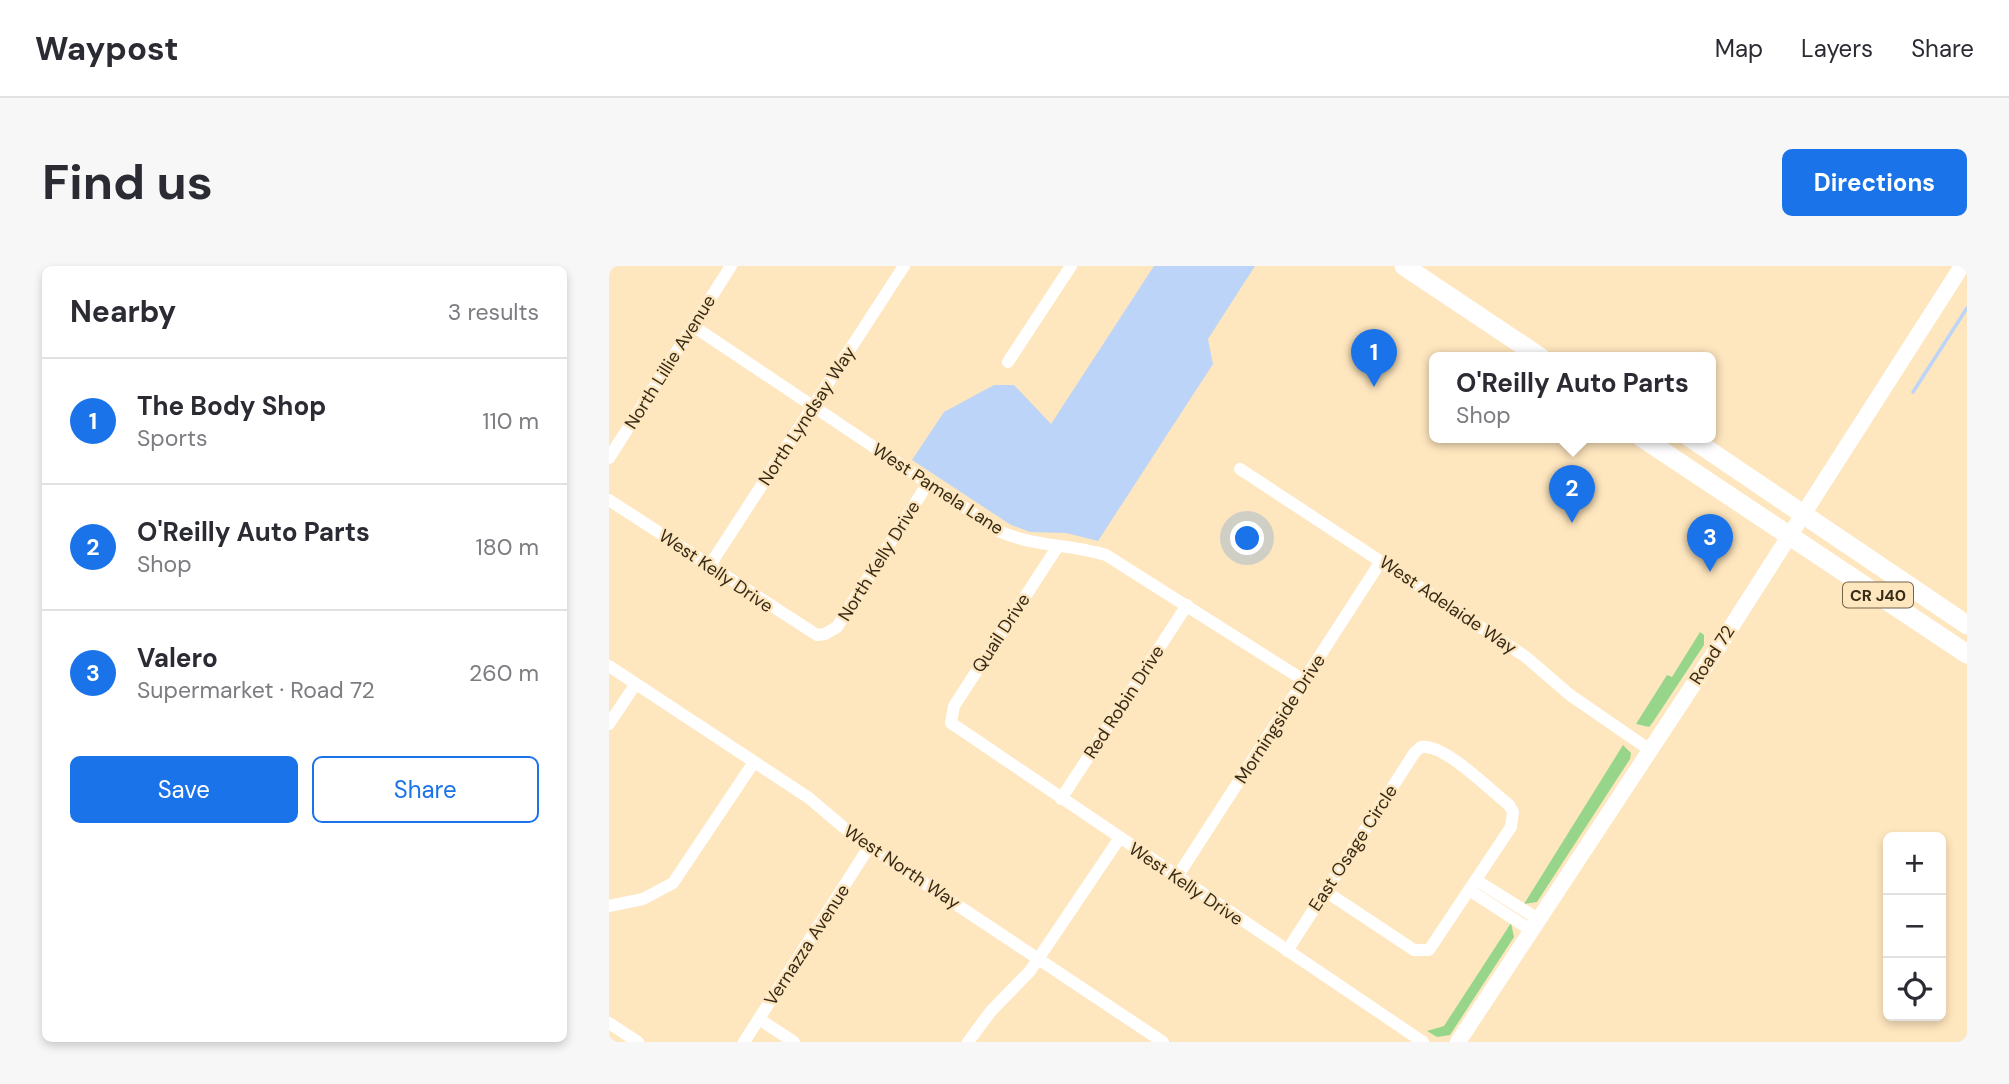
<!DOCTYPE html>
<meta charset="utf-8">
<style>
:root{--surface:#fff;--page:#f7f7f7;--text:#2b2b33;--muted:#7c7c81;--line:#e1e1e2;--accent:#1a73e8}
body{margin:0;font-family:"DM Sans",sans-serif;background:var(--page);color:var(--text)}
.controls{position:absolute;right:21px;bottom:21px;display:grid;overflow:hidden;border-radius:10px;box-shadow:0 4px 10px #0003}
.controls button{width:63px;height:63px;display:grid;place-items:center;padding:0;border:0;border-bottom:2px solid var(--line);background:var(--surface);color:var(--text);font:35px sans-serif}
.you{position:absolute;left:639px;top:273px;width:24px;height:24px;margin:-18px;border:5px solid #fff;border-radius:50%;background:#1a73e8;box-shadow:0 0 0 10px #1a73e833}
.badge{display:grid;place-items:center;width:46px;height:46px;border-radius:50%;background:var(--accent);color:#fff;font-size:23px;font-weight:700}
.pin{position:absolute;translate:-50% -58px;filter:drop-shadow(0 2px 4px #0008)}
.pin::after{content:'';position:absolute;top:37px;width:24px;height:21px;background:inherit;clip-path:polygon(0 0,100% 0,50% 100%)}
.popup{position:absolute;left:820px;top:86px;width:287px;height:91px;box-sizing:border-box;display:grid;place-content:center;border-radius:10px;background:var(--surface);filter:drop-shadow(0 2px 5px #0005);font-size:23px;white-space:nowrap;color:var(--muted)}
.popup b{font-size:26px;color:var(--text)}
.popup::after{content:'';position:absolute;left:50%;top:100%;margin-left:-14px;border:14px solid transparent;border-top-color:var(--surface)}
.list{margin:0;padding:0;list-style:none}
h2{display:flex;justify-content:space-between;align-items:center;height:91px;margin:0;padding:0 28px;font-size:30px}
h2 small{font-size:23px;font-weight:400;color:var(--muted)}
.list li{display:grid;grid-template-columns:46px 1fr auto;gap:21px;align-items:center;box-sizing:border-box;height:126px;padding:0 28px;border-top:2px solid var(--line)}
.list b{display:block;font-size:26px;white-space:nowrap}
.list p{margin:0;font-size:23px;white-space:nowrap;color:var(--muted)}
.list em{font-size:23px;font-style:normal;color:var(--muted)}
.actions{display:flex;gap:14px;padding:21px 28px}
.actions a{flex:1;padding:16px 0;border:2px solid var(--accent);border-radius:10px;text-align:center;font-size:24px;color:var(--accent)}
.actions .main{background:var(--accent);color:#fff}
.icon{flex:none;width:38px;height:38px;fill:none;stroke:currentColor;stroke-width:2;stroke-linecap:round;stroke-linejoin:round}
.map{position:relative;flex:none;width:1358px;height:776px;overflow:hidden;border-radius:10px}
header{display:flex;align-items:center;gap:42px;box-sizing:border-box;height:98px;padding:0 35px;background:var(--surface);border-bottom:2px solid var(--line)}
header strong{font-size:33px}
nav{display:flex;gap:38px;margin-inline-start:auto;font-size:24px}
.intro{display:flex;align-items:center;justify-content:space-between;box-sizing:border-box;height:168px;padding:0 42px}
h1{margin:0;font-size:49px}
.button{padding:18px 32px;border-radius:10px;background:var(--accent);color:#fff;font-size:24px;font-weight:700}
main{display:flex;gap:42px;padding:0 42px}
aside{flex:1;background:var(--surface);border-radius:10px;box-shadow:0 4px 10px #0003}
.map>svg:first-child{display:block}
.green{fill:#97d68a}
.water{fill:#bdd4f9}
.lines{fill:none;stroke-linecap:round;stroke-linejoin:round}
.stream{stroke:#bdd4f9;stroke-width:3.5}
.minor{stroke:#fff;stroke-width:12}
.tertiary{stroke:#fff;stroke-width:16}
.primary{stroke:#fff;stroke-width:19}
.labels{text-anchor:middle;stroke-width:5;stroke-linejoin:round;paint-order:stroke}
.shield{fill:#fee6be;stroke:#736349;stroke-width:2}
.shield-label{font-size:16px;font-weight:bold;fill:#372b17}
.street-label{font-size:18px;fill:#372b17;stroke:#fee6be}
</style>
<header>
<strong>Waypost</strong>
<nav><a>Map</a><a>Layers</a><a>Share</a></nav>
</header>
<div class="intro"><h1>Find us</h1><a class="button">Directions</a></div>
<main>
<aside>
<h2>Nearby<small>3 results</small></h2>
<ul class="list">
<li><span class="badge">1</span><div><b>The Body Shop</b><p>Sports</p></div><em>110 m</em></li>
<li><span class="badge">2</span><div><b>O'Reilly Auto Parts</b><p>Shop</p></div><em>180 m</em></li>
<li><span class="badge">3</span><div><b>Valero</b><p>Supermarket · Road 72</p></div><em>260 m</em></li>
</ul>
<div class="actions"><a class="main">Save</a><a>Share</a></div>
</aside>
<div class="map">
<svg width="1358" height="776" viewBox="0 0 1358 776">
<rect width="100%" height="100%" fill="#fee6be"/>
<!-- green -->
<g class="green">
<path d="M1091,366L1095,369V379L1044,456L1040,461L1027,458L1058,409L1063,411Z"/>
<path d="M1014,479L1022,487L1021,493L928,636L915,638Z"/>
<path d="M902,657L905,671L841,769L828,771L818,765L835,760Z"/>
</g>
<!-- water -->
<path class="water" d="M545,0H646L599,73L604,98L489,275L457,267L421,266L402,259L303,194L335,146L385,119H405L442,158Z"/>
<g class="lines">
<!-- stream -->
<path class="stream" d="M1304,126L1358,42"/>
<!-- minor -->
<g class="minor">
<path d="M84,60L392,266C426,281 462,278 497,289L696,415"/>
<path d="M399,96L462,0"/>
<path d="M0,192L122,0"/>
<path d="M631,203L917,391L961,429L1041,484"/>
<path d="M0,234L208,369L216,368L228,361L319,217"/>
<path d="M449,280L345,440L342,457L814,776"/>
<path d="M101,299L295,0"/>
<path d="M0,400L200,532L246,571L554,776"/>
<path d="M0,458L26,419"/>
<path d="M452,533L578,339"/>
<path d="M568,611L772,295"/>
<path d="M867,614L929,653"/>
<path d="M860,624L922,664"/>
<path d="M0,640L34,633L64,617L145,496"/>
<path d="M678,685L806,486L812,481C835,477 881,524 900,539L904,546L902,561L820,684H805L716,625"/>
<path d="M150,753L185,776"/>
<path d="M0,757L29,776"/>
<path d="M135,776L260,581"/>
<path d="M359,776L382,745L421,705L510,573"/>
</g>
<!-- tertiary -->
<path class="tertiary" d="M849,776L1117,369L1353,0"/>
<!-- primary -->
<g class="primary">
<path d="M795,0L931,91"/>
<path d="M1032,171L1358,388"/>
<path d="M1080,171L1358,359"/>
</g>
</g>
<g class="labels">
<!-- shield labels -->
<rect class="shield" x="1234" y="316.5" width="70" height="25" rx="5"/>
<g class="shield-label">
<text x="1269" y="335">CR J40</text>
</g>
<!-- street labels -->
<g class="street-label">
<text transform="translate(61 96) rotate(-58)" y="6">North Lillie Avenue</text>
<text transform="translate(198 150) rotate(-57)" y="6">North Lyndsay Way</text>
<text transform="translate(329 223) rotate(33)" y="6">West Pamela Lane</text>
<text transform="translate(270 295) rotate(-58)" y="6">North Kelly Drive</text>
<text transform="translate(107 305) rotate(34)" y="6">West Kelly Drive</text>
<text transform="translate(839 339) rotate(34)" y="6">West Adelaide Way</text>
<text transform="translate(392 367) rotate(-57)" y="6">Quail Drive</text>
<text transform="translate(1103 389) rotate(-57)" y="6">Road 72</text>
<text transform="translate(515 436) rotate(-57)" y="6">Red Robin Drive</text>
<text transform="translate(671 453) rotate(-57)" y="6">Morningside Drive</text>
<text transform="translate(744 582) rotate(-57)" y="6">East Osage Circle</text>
<text transform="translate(293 601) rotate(34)" y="6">West North Way</text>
<text transform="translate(577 618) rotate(34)" y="6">West Kelly Drive</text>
<text transform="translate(198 679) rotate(-57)" y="6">Vernazza Avenue</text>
</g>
</g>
</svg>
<div class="controls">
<button>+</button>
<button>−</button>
<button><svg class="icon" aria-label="locate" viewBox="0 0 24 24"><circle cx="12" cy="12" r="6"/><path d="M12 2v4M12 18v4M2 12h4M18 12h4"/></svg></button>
</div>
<div class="you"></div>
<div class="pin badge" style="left:765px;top:121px">1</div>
<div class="pin badge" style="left:963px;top:257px">2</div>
<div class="popup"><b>O'Reilly Auto Parts</b>Shop</div>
<div class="pin badge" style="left:1101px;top:306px">3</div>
</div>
</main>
